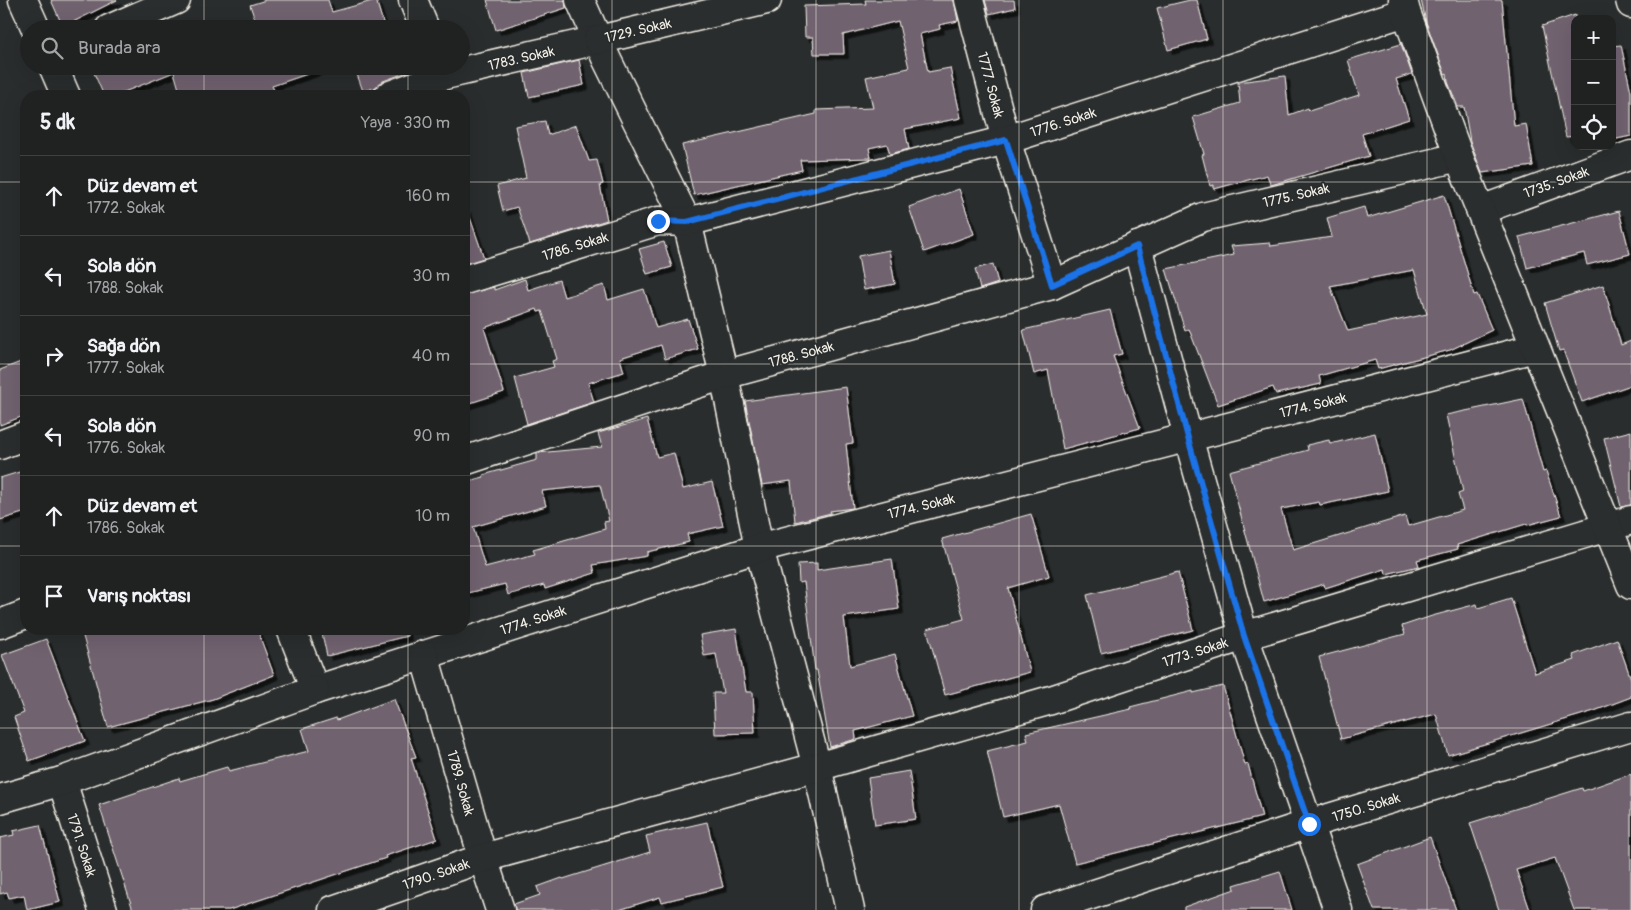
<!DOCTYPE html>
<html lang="tr">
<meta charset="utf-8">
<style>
:root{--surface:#202222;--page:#2d2f2f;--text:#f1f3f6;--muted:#a2a4a5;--line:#3d3f40}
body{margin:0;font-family:Pangolin,sans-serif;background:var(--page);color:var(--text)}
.controls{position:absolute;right:15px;top:15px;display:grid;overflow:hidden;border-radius:10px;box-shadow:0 5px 20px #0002}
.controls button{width:45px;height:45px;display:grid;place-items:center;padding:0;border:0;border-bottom:1px solid var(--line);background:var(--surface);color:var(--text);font:25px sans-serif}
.stop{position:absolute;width:15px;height:15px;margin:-11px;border:4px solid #1a73e8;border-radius:50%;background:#fff}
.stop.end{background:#1a73e8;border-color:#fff;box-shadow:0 1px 5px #0008}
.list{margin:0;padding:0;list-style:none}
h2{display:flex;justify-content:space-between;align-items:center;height:65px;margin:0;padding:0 20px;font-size:21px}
h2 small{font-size:16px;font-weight:400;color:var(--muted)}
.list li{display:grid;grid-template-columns:32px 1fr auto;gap:15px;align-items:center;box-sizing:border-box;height:80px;padding:0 20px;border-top:1px solid var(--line)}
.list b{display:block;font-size:19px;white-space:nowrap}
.list p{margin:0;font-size:16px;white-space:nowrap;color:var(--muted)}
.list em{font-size:16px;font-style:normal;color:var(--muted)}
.icon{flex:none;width:28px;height:28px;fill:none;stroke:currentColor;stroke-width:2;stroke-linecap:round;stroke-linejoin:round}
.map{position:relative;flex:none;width:1631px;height:910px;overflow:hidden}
.search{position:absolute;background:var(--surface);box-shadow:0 5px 20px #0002;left:20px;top:20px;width:450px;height:55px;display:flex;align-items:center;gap:12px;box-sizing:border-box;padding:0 18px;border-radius:28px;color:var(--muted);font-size:19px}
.panel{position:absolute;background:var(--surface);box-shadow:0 5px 20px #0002;left:20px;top:90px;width:450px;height:545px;border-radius:20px}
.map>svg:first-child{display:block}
.building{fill:#71626f;stroke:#f4f1e8;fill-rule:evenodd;filter:url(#shadow)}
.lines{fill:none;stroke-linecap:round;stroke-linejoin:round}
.minor-casing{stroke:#f4f1e8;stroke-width:31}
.tertiary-casing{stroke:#f4f1e8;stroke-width:31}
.minor{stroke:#2a2d2e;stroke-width:28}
.tertiary{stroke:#2a2d2e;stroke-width:28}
.route{stroke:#1a73e8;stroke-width:6}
.grid{fill:none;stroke:#f4f1e8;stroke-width:1;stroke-opacity:0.55}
.labels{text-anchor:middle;stroke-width:4;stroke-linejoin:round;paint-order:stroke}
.street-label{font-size:14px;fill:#f4f1e8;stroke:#2a2d2e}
</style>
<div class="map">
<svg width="1631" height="910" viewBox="0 0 1631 910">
<defs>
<filter id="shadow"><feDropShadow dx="4.5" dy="4.5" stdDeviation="0" flood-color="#0009"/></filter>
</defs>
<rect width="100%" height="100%" fill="#2a2d2e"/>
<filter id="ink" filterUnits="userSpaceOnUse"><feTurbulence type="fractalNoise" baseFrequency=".02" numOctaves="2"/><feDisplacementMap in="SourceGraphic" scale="10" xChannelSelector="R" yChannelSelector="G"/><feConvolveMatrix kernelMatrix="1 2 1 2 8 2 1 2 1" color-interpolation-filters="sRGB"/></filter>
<g filter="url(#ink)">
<!-- building -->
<g class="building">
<path d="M51,0H117L63,27Z"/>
<path d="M266,0H328L332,12L376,0L385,29H258L250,5Z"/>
<path d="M487,0H565L566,8L496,30Z"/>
<path d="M865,0H954L958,21L939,25L940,29L920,34L928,72L950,68L961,118L905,129L909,149L890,154L887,144L869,148L871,158L800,160L802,170L694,195L682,145L816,114V110L873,108L866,77L909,68L898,21L843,35L844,54H814L813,37H805L804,6L866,4Z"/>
<path d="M985,0H1014L1015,8L989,14Z"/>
<path d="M1190,0H1197L1207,39L1168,50L1157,8Z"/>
<path d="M1421,0H1502L1514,126L1526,124L1533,166L1482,173L1470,141L1464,107H1458L1448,82L1447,73L1445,74L1426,22Z"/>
<path d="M1575,15V136L1566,137L1542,26Z"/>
<path d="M1401,44L1412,74L1396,79L1409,119L1362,134L1369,156L1271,185L1267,175L1214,189V185L1210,186L1202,155L1204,154L1193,117L1240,103L1238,82L1285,76L1289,115L1308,108L1309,111L1359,95L1348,60Z"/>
<path d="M1621,45L1631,92V136L1612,140V46Z"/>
<path d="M579,60L584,85L529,97L524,73Z"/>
<path d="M91,66H318L319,70L272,86L277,96H181L174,72L114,96H104Z"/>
<path d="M354,66H424L383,81L376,87L363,91Z"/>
<path d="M545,121L548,135L576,125L589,161L597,160L603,184L600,185L607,220L530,244L517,207L503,211L497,186L526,178L515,126Z"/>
<path d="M959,189L974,234L924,252L909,207Z"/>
<path d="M1444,195L1474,295L1477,294L1492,330L1450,350L1378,369L1375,360L1319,376L1321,384L1276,394L1273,387L1218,405L1189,329L1185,331L1166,269L1234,255L1231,246L1270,243L1271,246L1332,237L1327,218L1364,207L1367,218ZM1414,270L1427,314L1348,331L1330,286Z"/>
<path d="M464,209H467L484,258L464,264Z"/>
<path d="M1619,211L1630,254L1587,265L1584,253L1527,268L1519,237Z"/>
<path d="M664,242L672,267L647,274L639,249Z"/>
<path d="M889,250L895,284L864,290L858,256Z"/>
<path d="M993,264L998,283L980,289L975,269Z"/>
<path d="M525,279L528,290L559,280L564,297L604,285L608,300L644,289L656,328L688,319L698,349L665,359L661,345L620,358L624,372L588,383L594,402L527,424L515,378L554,367L552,361L557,359L542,311L538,312L537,309L484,328L504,392L464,405V295L494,287V290Z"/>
<path d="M1603,285L1621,345L1631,341V385L1582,402L1563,350L1559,351L1545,303Z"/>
<path d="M1110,310L1122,354L1113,356L1140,428L1063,449L1048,370L1034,374L1023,330Z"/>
<path d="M26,360V415L0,425V370Z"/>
<path d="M846,387L853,443L846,444L853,508L830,511L831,513L795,522L791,481L762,485L745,401Z"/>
<path d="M1523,399L1543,472L1546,471L1561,516L1527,525L1526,524L1457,545L1458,549L1417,560L1419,566L1386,574L1385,569L1325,588L1324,584L1264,602L1229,471L1308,450L1307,445L1329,440L1330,444L1375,433L1388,491L1320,505L1319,502L1281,509L1293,550L1405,516L1408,526L1463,510L1458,494L1463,492L1446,415Z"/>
<path d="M647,419L657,457L674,453L683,489L712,482L723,526L687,534L689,542L647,552V556L593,565L595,573L545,589L544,585L508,595L505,584L464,594V482L484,477L483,475L537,460V453L602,447L598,433ZM600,485L609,521L604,522L605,529L533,550L535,554L485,567L473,527L546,506L542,491Z"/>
<path d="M1631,431V505L1621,507L1604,438Z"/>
<path d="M26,470V512L0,520V478Z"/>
<path d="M1031,514L1049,576L1008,588L1030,672L945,695L927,629L964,619L942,539Z"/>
<path d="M892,559L899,609L844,617L850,666L895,654L912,716L855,731L856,739L830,747L817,670H815L804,582L799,583L798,564L817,563V570Z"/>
<path d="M1178,572L1193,630L1101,653L1087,595Z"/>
<path d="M1511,598L1535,673L1575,660L1573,655L1617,639L1631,679V697L1594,711L1448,755L1436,714L1341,739L1319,657L1405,634L1402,626L1432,616L1477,604L1478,608Z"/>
<path d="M81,629H257L274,675L213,699L108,727Z"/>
<path d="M321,629H406L407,636L327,656Z"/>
<path d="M736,629L746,692H753L755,733L715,734L713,693H723L716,654L704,656L700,635Z"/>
<path d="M46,639L85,741L29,761L14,717L24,713L2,655Z"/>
<path d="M1223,686L1245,765L1248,764L1262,817L1075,863L1059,804L1003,817L987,751L1028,741L1026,733L1131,709L1130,707L1193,691V693Z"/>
<path d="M394,699L416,757L411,758L437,839L385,856L386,858L229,910H133L99,805L179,778L180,781L227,767L229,771L309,751L302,729L336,718L337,720Z"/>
<path d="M909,771L916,819L875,825L868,778Z"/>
<path d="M1631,774V910H1574L1555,858L1516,870L1530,910H1499L1470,823L1582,788L1583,791Z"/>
<path d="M707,822L723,887L662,902L660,897L619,910H515L514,904L540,895L537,887L562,878L563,879L650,852L646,836Z"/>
<path d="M40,825L60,902L27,910L24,895L9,898L7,892L0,894V838L14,835L13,831Z"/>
<path d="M1430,837L1456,910H1374L1357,864Z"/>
<path d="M1280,871L1292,910H1184V907L1235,889L1234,885Z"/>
</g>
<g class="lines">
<!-- minor casing -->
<g class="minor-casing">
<g id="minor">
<path d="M23,0L36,29"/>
<path d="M413,0L425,29"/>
<path d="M580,0L606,58L687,222L724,375L759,548L817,767L850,910"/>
<path d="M969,0L1006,140L1052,285"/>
<path d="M1630,0L1631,4"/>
<path d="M109,29L176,0"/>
<path d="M53,66L66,96"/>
<path d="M388,96L445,75L598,40"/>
<path d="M1481,210L1631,155"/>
<path d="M1137,246L1188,437L1244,636L1338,910"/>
<path d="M464,280L658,221L687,222L1006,140L1406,12"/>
<path d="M0,445L26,435"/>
<path d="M464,461L724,375L1052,285L1203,217L1459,157"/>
<path d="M0,624L26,614"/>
<path d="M291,629L315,690L759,548L1535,348"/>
<path d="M424,655L483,858L500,910"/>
<path d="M62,781L103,910"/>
<path d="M333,910L483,858L817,767L1051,700L1244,636L1631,520"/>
<path d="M1045,910L1309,824L1631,726"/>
</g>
</g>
<!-- tertiary casing -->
<g class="tertiary-casing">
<g id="tertiary">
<path d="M1403,0L1406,12L1459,157L1631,585"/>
<path d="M598,40L767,0"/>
<path d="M0,799L62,781L315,690"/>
</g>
</g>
<!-- minor -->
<use href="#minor" class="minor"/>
<!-- tertiary -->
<use href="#tertiary" class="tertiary"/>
</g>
</g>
<g class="lines" filter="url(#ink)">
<!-- route -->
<path class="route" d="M658,221L687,222L1006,140L1052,285L1137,246L1188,438L1244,636L1309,824"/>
</g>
<!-- grid -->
<path class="grid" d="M204,0V29M408,0V29M612,0V910M816,0V910M1019,0V910M1223,0V910M1427,0V910M204,66V96M408,66V96M0,182H26M464,182H1631M0,364H26M464,364H1631M0,546H26M464,546H1631M204,629V910M408,629V910M0,728H1631"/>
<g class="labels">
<!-- street labels -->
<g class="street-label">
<text transform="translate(638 30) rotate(-13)" y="5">1729. Sokak</text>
<text transform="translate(521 58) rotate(-13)" y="5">1783. Sokak</text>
<text transform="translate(991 85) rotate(75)" y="5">1777. Sokak</text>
<text transform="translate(1063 122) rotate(-18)" y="5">1776. Sokak</text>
<text transform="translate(1556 182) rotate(-20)" y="5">1735. Sokak</text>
<text transform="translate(1296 195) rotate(-13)" y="5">1775. Sokak</text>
<text transform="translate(575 246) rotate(-17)" y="5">1786. Sokak</text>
<text transform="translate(801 354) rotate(-15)" y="5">1788. Sokak</text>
<text transform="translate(1313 405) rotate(-14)" y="5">1774. Sokak</text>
<text transform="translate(921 506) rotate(-14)" y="5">1774. Sokak</text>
<text transform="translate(533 620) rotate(-18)" y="5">1774. Sokak</text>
<text transform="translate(1195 652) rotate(-18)" y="5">1773. Sokak</text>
<text transform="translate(461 783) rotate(74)" y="5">1789. Sokak</text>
<text transform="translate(1366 807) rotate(-17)" y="5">1750. Sokak</text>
<text transform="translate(82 845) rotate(72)" y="5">1791. Sokak</text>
<text transform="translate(436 874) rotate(-19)" y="5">1790. Sokak</text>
</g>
</g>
</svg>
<div class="controls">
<button>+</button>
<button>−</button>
<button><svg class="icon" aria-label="locate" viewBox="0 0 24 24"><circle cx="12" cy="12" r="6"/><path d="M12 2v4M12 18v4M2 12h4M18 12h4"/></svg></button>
</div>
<div class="stop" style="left:1309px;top:824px"></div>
<div class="stop end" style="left:658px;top:221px"></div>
<div class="search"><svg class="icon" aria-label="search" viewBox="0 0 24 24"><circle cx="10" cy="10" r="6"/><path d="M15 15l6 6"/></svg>Burada ara</div>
<section class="panel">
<h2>5 dk<small>Yaya · 330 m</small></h2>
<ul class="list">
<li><svg class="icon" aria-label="ahead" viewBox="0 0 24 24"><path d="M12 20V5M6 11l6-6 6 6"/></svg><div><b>Düz devam et</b><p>1772. Sokak</p></div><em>160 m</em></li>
<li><svg class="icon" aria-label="left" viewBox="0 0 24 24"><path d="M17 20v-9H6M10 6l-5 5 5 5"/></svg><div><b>Sola dön</b><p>1788. Sokak</p></div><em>30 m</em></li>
<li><svg class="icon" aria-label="right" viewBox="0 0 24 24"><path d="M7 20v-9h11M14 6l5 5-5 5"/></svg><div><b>Sağa dön</b><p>1777. Sokak</p></div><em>40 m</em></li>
<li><svg class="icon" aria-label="left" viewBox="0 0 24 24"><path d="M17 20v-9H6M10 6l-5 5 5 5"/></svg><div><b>Sola dön</b><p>1776. Sokak</p></div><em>90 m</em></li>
<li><svg class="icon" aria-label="ahead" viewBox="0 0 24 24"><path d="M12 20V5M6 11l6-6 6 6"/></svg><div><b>Düz devam et</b><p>1786. Sokak</p></div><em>10 m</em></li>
<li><svg class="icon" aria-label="arrive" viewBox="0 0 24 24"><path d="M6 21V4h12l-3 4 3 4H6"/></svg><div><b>Varış noktası</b></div></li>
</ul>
</section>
</div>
